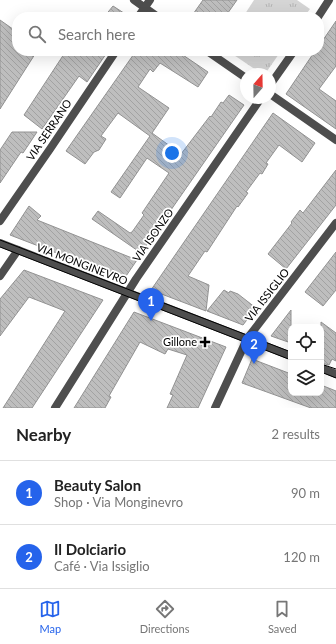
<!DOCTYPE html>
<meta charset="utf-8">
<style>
:root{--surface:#fff;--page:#f6f6f6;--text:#222;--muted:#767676;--line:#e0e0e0;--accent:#2563eb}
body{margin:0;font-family:Lato,sans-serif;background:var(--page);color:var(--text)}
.controls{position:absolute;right:12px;bottom:12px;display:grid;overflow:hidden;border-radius:8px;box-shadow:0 4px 16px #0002}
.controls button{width:36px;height:36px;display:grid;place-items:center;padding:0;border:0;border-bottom:1px solid var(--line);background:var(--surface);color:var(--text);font:20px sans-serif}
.compass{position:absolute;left:240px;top:68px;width:36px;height:36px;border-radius:50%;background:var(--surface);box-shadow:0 4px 16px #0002;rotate:20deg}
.you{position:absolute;left:172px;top:153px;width:14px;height:14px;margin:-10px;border:3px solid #fff;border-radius:50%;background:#1a73e8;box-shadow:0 0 0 6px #1a73e833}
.badge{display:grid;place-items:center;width:26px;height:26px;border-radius:50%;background:var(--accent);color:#fff;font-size:13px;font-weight:700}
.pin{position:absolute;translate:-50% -33px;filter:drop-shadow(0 1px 2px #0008)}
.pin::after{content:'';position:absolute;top:21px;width:14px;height:12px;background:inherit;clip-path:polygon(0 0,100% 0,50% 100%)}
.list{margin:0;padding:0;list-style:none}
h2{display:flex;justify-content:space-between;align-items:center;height:52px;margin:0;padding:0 16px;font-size:17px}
h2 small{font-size:13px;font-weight:400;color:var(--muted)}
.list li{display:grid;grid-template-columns:26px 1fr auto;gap:12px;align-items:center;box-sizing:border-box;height:64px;padding:0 16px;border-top:1px solid var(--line)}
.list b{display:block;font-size:15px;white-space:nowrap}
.list p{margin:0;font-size:13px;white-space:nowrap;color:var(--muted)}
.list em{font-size:13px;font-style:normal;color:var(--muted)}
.icon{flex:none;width:22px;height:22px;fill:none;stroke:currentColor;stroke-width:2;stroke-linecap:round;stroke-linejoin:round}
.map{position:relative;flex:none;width:336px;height:408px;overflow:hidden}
.search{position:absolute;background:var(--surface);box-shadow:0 4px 16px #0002;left:12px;right:12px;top:12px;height:44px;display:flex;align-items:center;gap:10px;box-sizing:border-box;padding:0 14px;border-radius:16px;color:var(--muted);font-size:15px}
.sheet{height:180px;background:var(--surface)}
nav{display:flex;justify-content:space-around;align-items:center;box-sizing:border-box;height:56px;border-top:1px solid var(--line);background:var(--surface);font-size:11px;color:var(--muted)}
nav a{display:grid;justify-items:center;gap:2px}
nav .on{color:var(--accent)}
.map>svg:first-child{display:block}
.park{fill:url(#park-tufts)}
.building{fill:url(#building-back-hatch);stroke:#929292}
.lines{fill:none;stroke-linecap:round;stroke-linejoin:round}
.minor{stroke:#4e4e4e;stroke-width:8}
.tertiary{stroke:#4e4e4e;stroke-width:8}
.tram{stroke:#000;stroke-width:1}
.poi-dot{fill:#000;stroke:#fff;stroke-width:1.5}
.labels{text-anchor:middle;stroke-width:3.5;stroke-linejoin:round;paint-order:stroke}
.street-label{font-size:11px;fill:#000;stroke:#fff}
.poi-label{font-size:11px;fill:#000;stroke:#fff;text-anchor:end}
</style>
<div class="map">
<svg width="336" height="408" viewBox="0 0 336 408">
<defs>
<pattern id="park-tufts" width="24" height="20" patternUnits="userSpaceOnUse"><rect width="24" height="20" fill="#d5d5d5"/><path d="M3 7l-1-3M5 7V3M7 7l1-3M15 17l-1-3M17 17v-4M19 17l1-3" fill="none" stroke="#b5b5b5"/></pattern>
<pattern id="building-back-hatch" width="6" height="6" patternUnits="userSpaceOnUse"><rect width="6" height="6" fill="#bebebe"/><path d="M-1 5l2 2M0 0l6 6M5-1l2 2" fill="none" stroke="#a2a2a2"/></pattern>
</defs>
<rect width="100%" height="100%" fill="#fff"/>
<!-- park -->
<g class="park">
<path d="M254,0H297L310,9L304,17H243Z"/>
<path d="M228,51H281L265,74H262Z"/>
</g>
<!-- building -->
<g class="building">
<path d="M203,0H237L225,17H191Z"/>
<path d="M113,6L130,17H104Z"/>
<path d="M0,20L17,32V51H37L0,109Z"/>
<path d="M336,21V66L319,89L336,101V129L286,94L315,51H319V46Z"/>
<path d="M66,51H108L87,82L79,76L42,129L24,115Z"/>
<path d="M136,51H177L208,72L198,87L160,63L153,72L150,69L138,87L169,108L152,133L181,154L210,116L211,117L221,102L223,103L229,95L244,105L141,253L92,219L98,211L130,233L132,232L144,215L142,213L169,173L147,158L120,198L111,192L150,136L118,113L101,136L106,139L99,150L94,152L85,164L66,151Z"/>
<path d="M273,113L315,143L302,162L279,145L266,163L268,164L262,174L260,173L246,192L248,193L238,207L237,206L207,252L205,251L188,276L209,285L206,311L151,290Z"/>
<path d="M12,132H37L23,153L21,152L0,183V150Z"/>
<path d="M336,170V205L286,269L268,254L292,223L291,222L300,210L303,213Z"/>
<path d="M29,206L41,216L37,220L137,260L124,279L10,235Z"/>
<path d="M336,252V290L323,306L305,292Z"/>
<path d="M24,270L103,300L32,408H3L65,311L29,297L0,336V299Z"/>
<path d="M224,290L229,293L230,291L238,294L256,308L243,325L207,311Z"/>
<path d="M291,310V343L271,336Z"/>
<path d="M134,312L226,347L198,408H167L173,395L170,394L187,355L168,349L165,354L140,342L109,396L111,397L105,408H74Z"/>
<path d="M321,322L336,333V361L332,359L329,365L321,363Z"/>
<path d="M252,359L291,374V393H321V385L336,391V408H311L242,383Z"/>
</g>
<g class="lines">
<!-- minor -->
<g class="minor">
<path d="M134,0L158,17"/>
<path d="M138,17L150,0"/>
<path d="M318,17L329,0"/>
<path d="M207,51L246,78"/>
<path d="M270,85L294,51"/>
<path d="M270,94L336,140"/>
<path d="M0,221L50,149L116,51"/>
<path d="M0,276L18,250"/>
<path d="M55,408L136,279L261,98"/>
<path d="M215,408L247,339L336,223"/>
</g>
<!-- tertiary -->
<g class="tertiary">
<path d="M0,243L291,356"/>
<path d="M321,368L336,374"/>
</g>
<!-- tram -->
<g class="tram">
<path d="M0,240L291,352"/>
<path d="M0,247L291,360"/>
<path d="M321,364L336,369"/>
<path d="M321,372L336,378"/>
</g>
</g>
<!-- markers -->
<path class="poi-dot" d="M203 336h4v4h4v4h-4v4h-4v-4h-4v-4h4z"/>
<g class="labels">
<!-- street labels -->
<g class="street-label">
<text transform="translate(49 130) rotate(-56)" y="4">VIA SERRANO</text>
<text transform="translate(153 235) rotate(-55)" y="4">VIA ISONZO</text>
<text transform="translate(82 264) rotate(21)" y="4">VIA MONGINEVRO</text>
<text transform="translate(267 295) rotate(-52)" y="4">VIA ISSIGLIO</text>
</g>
<!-- poi labels -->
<g class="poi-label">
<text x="197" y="346">Gillone</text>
</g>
</g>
</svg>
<div class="controls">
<button><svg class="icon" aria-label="locate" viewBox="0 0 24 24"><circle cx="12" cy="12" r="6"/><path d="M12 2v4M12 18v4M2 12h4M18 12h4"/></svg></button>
<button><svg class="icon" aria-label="layers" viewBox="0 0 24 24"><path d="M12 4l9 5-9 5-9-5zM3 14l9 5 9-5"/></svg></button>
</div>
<svg class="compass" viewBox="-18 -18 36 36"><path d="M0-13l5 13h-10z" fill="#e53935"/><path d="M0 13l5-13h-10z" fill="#767676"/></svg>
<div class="you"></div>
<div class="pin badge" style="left:151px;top:321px">1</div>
<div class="pin badge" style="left:254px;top:364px">2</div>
<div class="search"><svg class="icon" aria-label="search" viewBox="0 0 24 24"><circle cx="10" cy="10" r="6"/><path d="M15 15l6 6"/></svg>Search here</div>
</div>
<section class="sheet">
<h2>Nearby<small>2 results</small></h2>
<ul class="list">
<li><span class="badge">1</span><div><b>Beauty Salon</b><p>Shop · Via Monginevro</p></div><em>90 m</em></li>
<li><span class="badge">2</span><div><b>Il Dolciario</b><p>Café · Via Issiglio</p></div><em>120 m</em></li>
</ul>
</section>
<nav>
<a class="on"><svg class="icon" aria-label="map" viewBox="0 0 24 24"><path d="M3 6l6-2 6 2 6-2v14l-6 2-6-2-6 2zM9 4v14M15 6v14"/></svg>Map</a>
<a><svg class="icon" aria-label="directions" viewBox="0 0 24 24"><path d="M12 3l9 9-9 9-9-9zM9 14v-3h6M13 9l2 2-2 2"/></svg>Directions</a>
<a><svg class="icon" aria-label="saved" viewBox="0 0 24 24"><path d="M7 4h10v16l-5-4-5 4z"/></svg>Saved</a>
</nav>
